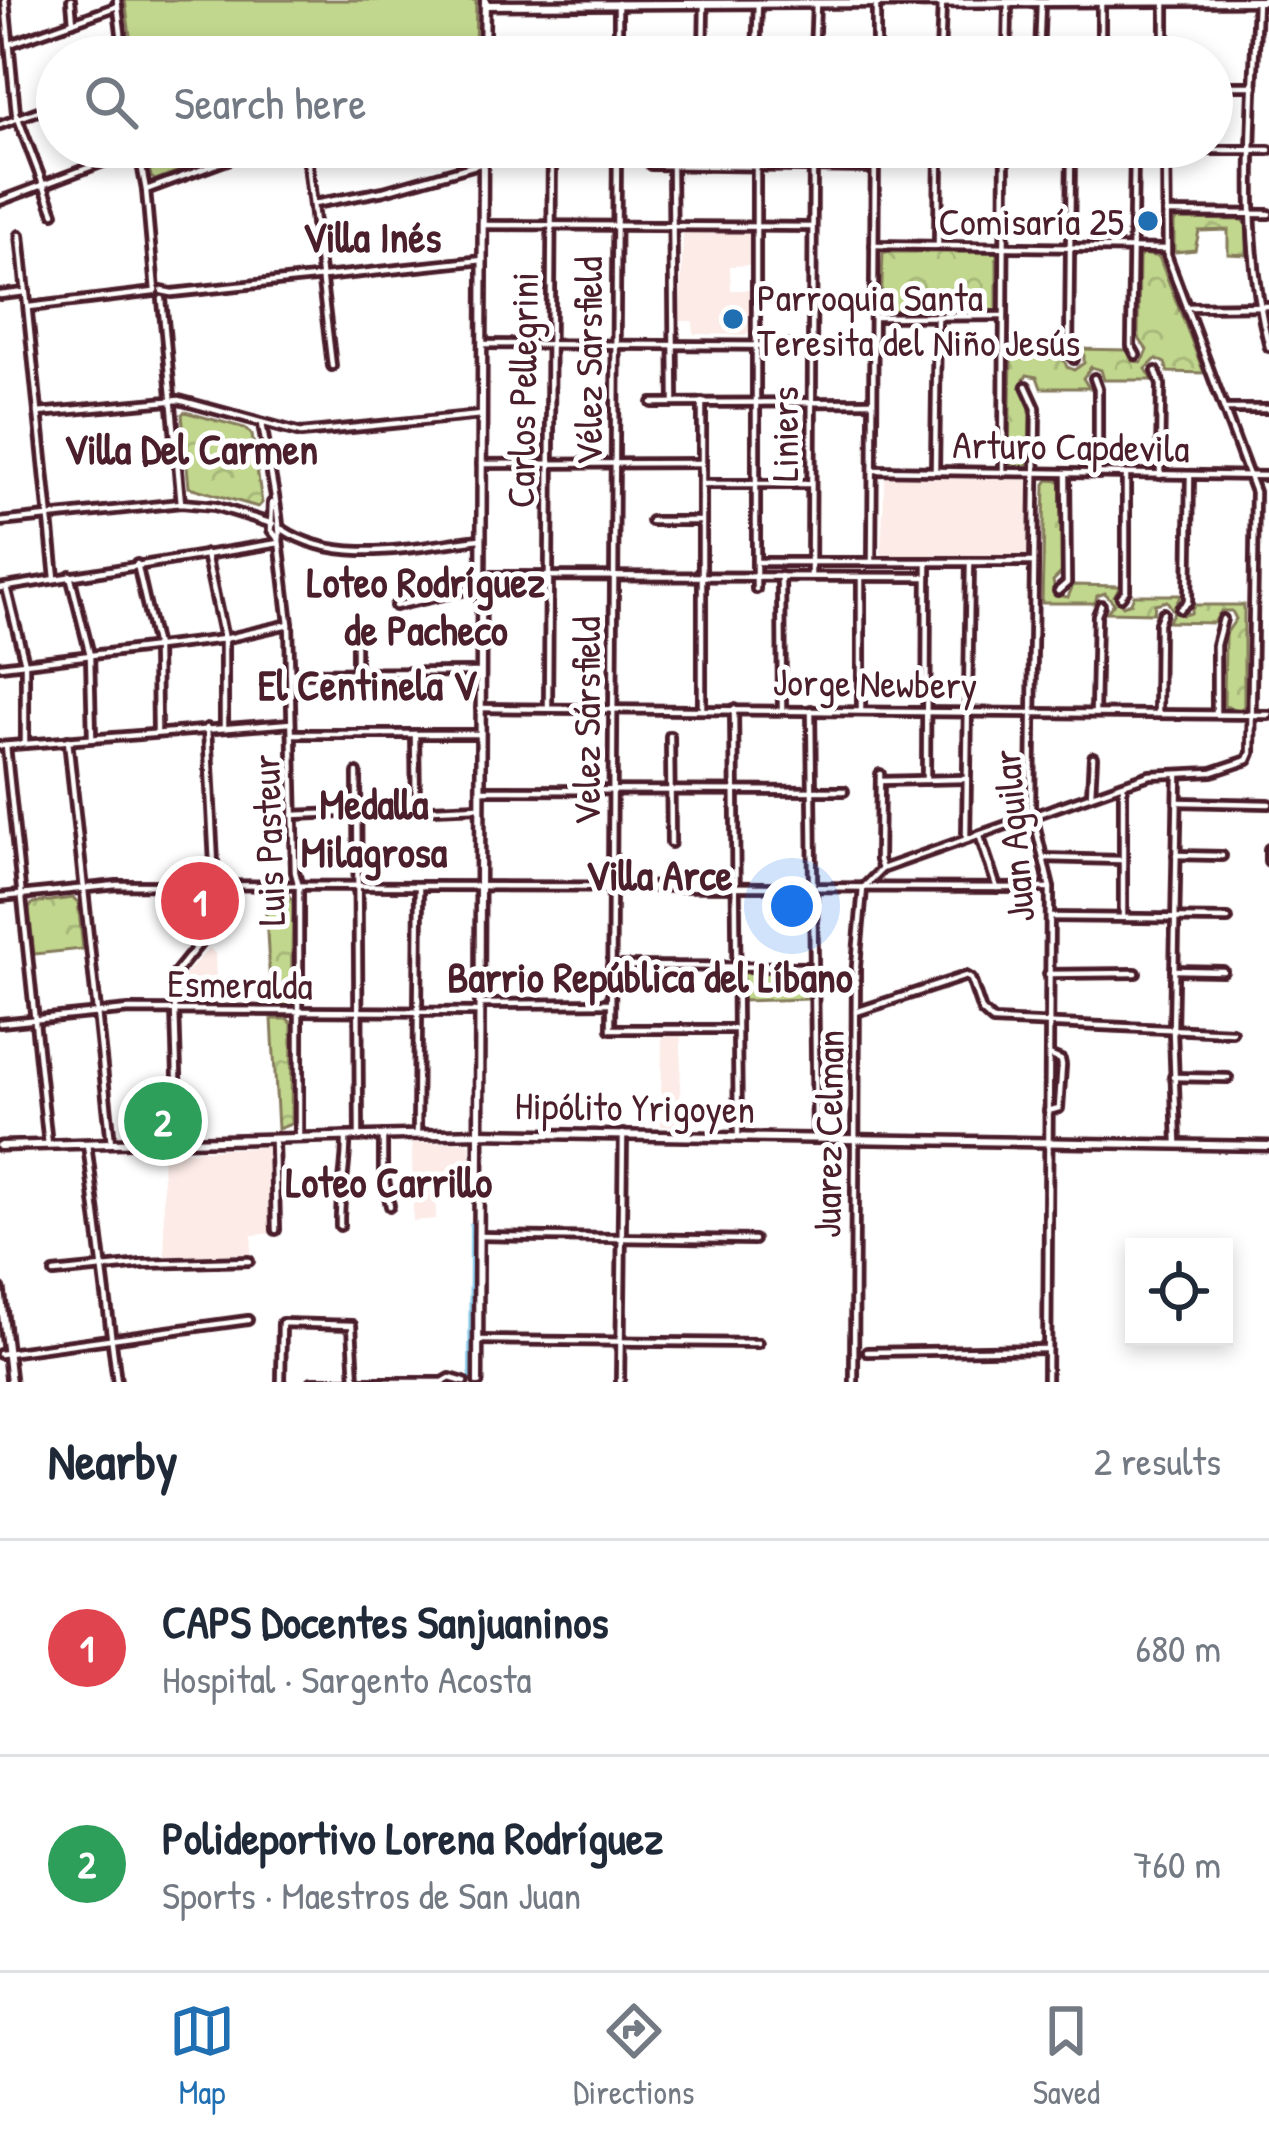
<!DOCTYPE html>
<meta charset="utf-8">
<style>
:root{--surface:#fff;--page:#f2f2f3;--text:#1f2937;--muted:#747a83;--line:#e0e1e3;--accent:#1f6fb2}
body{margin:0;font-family:"Patrick Hand",sans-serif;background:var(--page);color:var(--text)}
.controls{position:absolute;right:36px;bottom:36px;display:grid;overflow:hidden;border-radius:0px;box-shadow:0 6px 18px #0003}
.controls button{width:108px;height:108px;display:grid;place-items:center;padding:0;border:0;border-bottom:3px solid var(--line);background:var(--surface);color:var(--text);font:60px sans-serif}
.you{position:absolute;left:792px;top:906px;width:42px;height:42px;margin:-30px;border:9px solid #fff;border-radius:50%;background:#1a73e8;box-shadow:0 0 0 18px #1a73e833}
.badge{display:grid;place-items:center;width:78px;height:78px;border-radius:50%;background:var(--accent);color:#fff;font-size:39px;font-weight:700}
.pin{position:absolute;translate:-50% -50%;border:6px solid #fff;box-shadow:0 3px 12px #0006}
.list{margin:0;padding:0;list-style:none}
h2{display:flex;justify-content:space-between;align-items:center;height:156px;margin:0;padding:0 48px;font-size:51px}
h2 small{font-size:39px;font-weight:400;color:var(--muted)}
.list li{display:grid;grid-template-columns:78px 1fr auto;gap:36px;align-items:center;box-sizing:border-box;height:216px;padding:0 48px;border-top:3px solid var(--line)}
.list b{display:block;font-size:45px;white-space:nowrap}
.list p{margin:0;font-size:39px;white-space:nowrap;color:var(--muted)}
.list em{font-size:39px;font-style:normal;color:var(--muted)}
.icon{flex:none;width:66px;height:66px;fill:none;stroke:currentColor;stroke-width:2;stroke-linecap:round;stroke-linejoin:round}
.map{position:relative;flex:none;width:1269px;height:1382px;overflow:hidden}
.search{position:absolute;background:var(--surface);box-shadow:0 6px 18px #0003;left:36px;right:36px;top:36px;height:132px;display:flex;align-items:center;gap:30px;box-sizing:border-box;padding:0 42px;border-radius:66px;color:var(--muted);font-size:45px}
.sheet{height:588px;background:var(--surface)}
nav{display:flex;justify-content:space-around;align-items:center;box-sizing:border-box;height:168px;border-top:3px solid var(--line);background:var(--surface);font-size:33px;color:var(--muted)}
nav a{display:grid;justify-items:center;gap:6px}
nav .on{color:var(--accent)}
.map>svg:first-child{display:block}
.built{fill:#fcebe6}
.forest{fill:url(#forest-crowns);stroke:#867b5c;stroke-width:3}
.pitch{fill:#c1d78d;stroke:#867b5c;stroke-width:3}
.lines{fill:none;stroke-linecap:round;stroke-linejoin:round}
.canal{stroke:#8cceed;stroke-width:6}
.minor-casing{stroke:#4a1f2b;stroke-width:14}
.tertiary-casing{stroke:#4a1f2b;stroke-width:15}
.secondary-casing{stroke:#4a1f2b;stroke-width:15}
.minor{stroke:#fff;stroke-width:4.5}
.tertiary{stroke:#fff;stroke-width:6}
.secondary{stroke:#fff;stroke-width:6}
.poi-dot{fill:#1f6fb2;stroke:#fff;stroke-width:4.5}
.labels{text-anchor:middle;stroke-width:10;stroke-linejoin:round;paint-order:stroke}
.poi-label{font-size:39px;fill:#4a1f2b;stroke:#fff;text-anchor:end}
.street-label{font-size:39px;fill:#4a1f2b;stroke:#fff}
.neighbourhood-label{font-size:42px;font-weight:bold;fill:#4a1f2b;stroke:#fff}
</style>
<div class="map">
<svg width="1269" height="1382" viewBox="0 0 1269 1382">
<defs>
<pattern id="forest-crowns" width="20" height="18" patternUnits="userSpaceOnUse" patternTransform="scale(3)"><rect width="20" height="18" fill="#c1d78d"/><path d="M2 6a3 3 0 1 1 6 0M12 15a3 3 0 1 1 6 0" fill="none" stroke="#a7b87a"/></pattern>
</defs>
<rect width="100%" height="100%" fill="#fff"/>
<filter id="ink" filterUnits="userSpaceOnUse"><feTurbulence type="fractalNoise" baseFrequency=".00833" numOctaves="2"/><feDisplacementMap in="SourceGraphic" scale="24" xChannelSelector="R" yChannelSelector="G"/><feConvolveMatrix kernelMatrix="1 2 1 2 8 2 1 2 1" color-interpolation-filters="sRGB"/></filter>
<g filter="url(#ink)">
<!-- built -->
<g class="built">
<path d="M683,233H748L752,237V265L730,266L731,290H752V329L745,335L694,334L693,321H680Z"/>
<path d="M885,477L1026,480L1029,484L1028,553L1024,557L884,556L881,552Z"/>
<path d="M209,948L215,953L217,1004H187L183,1000V977Z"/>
<path d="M662,1033H681L680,1127L661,1126Z"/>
<path d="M466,1142L470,1145V1175L435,1176L436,1219L413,1221L412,1143Z"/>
<path d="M270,1147L273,1233L252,1235L251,1254L165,1256L162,1152Z"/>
</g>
<!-- forest -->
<g class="forest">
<path d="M1178,219L1243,220L1247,224V255L1228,254V230L1199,231L1195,250L1174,252V222Z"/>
<path d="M883,252H997V311L881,310Z"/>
<path d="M1143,254L1159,257L1204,373L1168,372L1165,363L1156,359L1146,369L1153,380H1104L1101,370L1091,367L1083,378L1089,388H1041L1037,377L1027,375L1020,386L1030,400L1029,462L1026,466H1013L1009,462L1011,357L1063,358L1067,367L1074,370L1084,363V354L1078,349L1127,350L1132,361L1142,362L1147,350L1138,337L1139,258Z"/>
<path d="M185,412L245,428L252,435L262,503L258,507L189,487L182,414Z"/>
<path d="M1048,480L1060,481L1064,485L1063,571L1053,581L1056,595L1068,597L1073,585L1120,586L1114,596L1123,606L1131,603L1134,595H1181L1175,606L1183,615L1191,613L1194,605H1244V706L1240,710L1224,706L1225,635L1236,619L1232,611H1221L1214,623L1168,622L1174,612L1167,601L1155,604L1154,613L1107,612L1114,603L1105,593L1097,596L1095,603H1042L1045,484Z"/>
<path d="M265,895H288L293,901L291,1002L287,1006H271Z"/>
<path d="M73,898L78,902L83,949L34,954L29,909L33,903Z"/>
<path d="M810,972L808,999L741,1001V973Z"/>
<path d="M272,1019H288L292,1024L291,1124L278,1129Z"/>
</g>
<!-- pitch -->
<g class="pitch">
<path d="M125,0H476L475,54L473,57H133Z"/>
<path d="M146,147H243L155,180L151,177Z"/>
</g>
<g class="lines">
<!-- canal -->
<path class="canal" d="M471,1379L472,1225"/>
<!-- minor casing -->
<g class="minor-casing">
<g id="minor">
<path d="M5,0L16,113L54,213"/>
<path d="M71,0L73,22"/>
<path d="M117,0L124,57"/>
<path d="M1165,0V57"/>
<path d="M1257,1C1253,116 1240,235 1269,347"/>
<path d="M10,44L118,6"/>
<path d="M651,50L704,49"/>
<path d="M618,57V3"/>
<path d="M703,57L704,3"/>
<path d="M756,57L758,3"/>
<path d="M814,57L816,3"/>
<path d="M876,57V3"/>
<path d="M940,57L942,3"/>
<path d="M1007,57L1008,3"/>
<path d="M1039,57L1041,3"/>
<path d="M1101,57V3"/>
<path d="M1212,86H1254"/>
<path d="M0,125L57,104"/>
<path d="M306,147L332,366"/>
<path d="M617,147L611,1029H736"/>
<path d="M704,147V166"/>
<path d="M1071,147L1069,353L1074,359"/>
<path d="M138,148L146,190L155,291"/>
<path d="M1166,150H1269"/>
<path d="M651,165L874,168"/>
<path d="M672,165L674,402"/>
<path d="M146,190L263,147"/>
<path d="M0,201L138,149"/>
<path d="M314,204L384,191L483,163"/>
<path d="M1166,213L1269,214"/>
<path d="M483,225L812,227"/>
<path d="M20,235L55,578"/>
<path d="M874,245L1167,249"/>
<path d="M938,245L939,147"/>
<path d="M162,291L172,293L483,260"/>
<path d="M0,295L26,292"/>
<path d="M162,299L181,503"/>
<path d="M29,307L154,292"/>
<path d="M1186,307L1269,306"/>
<path d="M874,317L1003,316"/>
<path d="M482,344L811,346"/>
<path d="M1136,355L1131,346L1134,153L1140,147"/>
<path d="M1156,371L1161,385L1160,475"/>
<path d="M1094,378L1098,389V474"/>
<path d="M1026,386L1036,408L1031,806L1050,888L1047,1382"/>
<path d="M652,403L873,402"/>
<path d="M1224,409H1269"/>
<path d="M38,413L179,400L301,433L481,415"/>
<path d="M262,423C265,445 283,528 279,540L289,624L295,872L299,887V1138"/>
<path d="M481,464L702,463"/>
<path d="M873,470L1269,476"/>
<path d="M935,470L937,317"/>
<path d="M1003,473L1005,147"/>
<path d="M702,484H810"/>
<path d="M272,503L271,530L279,540"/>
<path d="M651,521H699"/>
<path d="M0,522L181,503L215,506L273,524"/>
<path d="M282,529C339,567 417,546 480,539"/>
<path d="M206,554L224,639V727"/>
<path d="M758,562H1033"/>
<path d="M872,562L875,147"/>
<path d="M137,564L156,647L157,730"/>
<path d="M70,575L90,655L92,738"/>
<path d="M480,576L927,577"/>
<path d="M781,576L782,708"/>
<path d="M811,576L813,147"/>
<path d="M6,587L25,663V744"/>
<path d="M0,588L279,543"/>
<path d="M756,589V147"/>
<path d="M1058,591L1067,583L1066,475"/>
<path d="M1121,597L1126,590V474"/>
<path d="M395,606L480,587"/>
<path d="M1180,609L1188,602L1190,475"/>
<path d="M0,666L224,639L289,624"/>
<path d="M290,673L480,672"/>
<path d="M356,674V626"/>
<path d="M548,706L552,147"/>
<path d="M480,708L1269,715"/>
<path d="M702,708V402"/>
<path d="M734,709L738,1135"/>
<path d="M861,709V577"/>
<path d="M811,710L816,1136"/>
<path d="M1095,713L1097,615L1101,605"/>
<path d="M1158,714L1159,623L1163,613"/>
<path d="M1216,714V645L1223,619"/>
<path d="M293,734H480"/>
<path d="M415,734L416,810"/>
<path d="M670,736L671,843"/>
<path d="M68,740L111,1143"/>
<path d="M0,746L291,723"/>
<path d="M6,746L48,1145"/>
<path d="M357,773L359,1136"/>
<path d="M880,774L879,860L882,869"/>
<path d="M926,780L927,562"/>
<path d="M880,781L964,779"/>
<path d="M1123,785V917"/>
<path d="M480,790L844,791"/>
<path d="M1091,795L1093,757"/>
<path d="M1178,802L1269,804"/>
<path d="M293,815L479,807"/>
<path d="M980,837L997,888"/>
<path d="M966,838L970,562"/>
<path d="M1176,855L1222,856"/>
<path d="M1043,858L1121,860"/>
<path d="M1269,861V849"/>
<path d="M863,888L882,869L1123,784L1150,775L1212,772L1248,760L1251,753L1255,492L1167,255L1166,147"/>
<path d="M0,897L117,885L1050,888"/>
<path d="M1050,917L1228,919"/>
<path d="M611,966L813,967"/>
<path d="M1174,970L1223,971"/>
<path d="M1048,974L1136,973"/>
<path d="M479,1004L611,1003"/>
<path d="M856,1012L966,976L971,979L982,1011L993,1021L1232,1032"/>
<path d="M0,1023L129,1010L479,1012"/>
<path d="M1173,1077L1228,1078"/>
<path d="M1048,1111L1059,1108L1062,1065L1061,1060L1049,1055"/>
<path d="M417,1134L419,888"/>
<path d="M383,1135V1170L390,1206"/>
<path d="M274,1140L276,1230"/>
<path d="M179,1141L174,975L217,922L207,728"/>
<path d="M87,1144L117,1382"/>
<path d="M1177,1144L1173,1031L1178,774"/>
<path d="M340,1226C339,1194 347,1168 346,1137"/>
<path d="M478,1236L754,1240"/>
<path d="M54,1273L142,1264L249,1261"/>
<path d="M478,1340L758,1343"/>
<path d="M867,1352L1047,1349"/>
<path d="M0,1354L248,1320"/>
<path d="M281,1382L282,1323L352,1325L355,1381"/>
<path d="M312,1382H443L450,1378L464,1382"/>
<path d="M620,1382L623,1134"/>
<path d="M854,1382L856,966L863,888"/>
</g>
</g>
<!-- tertiary casing -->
<g class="tertiary-casing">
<path id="tertiary" d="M485,5L1269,1"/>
</g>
<!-- secondary casing -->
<g class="secondary-casing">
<g id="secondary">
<path d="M484,57L485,0"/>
<path d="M0,1146L478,1133L1269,1146"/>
<path d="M0,1289L11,1382"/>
<path d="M478,1382L483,147"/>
</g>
</g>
<!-- minor -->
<use href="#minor" class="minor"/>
<!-- tertiary -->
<use href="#tertiary" class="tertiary"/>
<!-- secondary -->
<use href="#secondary" class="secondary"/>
</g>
</g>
<!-- markers -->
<g class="poi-dot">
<circle cx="1148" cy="221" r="12"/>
<circle cx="733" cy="319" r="12"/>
</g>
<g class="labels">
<!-- poi labels -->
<g class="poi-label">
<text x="1124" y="235">Comisaría 25</text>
<text x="757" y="311" text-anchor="start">Parroquia Santa<tspan x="757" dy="45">Teresita del Niño Jesús</tspan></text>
</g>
<!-- street labels -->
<g class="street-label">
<text transform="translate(588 361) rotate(-90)" y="14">Vélez Sarsfield</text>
<text transform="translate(522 390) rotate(-89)" y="14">Carlos Pellegrini</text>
<text transform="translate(784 434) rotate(-90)" y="14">Liniers</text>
<text transform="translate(1071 446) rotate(1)" y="14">Arturo Capdevila</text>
<text transform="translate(875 683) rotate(1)" y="14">Jorge Newbery</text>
<text transform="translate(586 721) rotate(-90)" y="14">Velez Sársfield</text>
<text transform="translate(1013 836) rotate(-95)" y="14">Juan Aguilar</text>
<text transform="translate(268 840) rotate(-92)" y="14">Luis Pasteur</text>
<text transform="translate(240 984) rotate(1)" y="14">Esmeralda</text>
<text transform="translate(635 1107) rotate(1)" y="14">Hipólito Yrigoyen</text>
<text transform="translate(828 1134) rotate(-89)" y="14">Juarez Celman</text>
</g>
<!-- neighbourhood labels -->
<g class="neighbourhood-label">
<text x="372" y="252">Villa Inés</text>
<text x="191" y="464">Villa Del Carmen</text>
<text x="426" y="597">Loteo Rodríguez<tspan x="426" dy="48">de Pacheco</tspan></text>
<text x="367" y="700">El Centinela V</text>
<text x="374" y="819">Medalla<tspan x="374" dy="48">Milagrosa</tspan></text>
<text x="659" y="890">Villa Arce</text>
<text x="650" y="992">Barrio República del Líbano</text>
<text x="389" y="1197">Loteo Carrillo</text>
</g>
</g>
</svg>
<div class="controls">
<button><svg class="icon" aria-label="locate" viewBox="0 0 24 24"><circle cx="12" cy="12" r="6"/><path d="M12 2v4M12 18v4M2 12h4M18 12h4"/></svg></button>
</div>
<div class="you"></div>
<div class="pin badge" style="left:200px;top:901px;background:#e0444e">1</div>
<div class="pin badge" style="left:163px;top:1121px;background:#2e9e5b">2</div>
<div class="search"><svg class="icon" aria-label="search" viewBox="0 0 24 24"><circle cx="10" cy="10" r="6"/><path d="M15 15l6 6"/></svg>Search here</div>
</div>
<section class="sheet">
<h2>Nearby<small>2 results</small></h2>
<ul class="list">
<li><span class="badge" style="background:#e0444e">1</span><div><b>CAPS Docentes Sanjuaninos</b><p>Hospital · Sargento Acosta</p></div><em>680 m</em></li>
<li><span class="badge" style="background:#2e9e5b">2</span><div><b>Polideportivo Lorena Rodríguez</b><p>Sports · Maestros de San Juan</p></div><em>760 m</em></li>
</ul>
</section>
<nav>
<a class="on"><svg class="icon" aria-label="map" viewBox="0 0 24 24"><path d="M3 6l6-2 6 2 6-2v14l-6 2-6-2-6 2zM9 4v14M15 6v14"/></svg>Map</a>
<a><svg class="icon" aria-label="directions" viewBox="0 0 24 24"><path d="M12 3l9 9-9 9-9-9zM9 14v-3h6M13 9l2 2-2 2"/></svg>Directions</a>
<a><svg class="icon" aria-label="saved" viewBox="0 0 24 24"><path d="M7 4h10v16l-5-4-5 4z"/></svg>Saved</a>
</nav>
